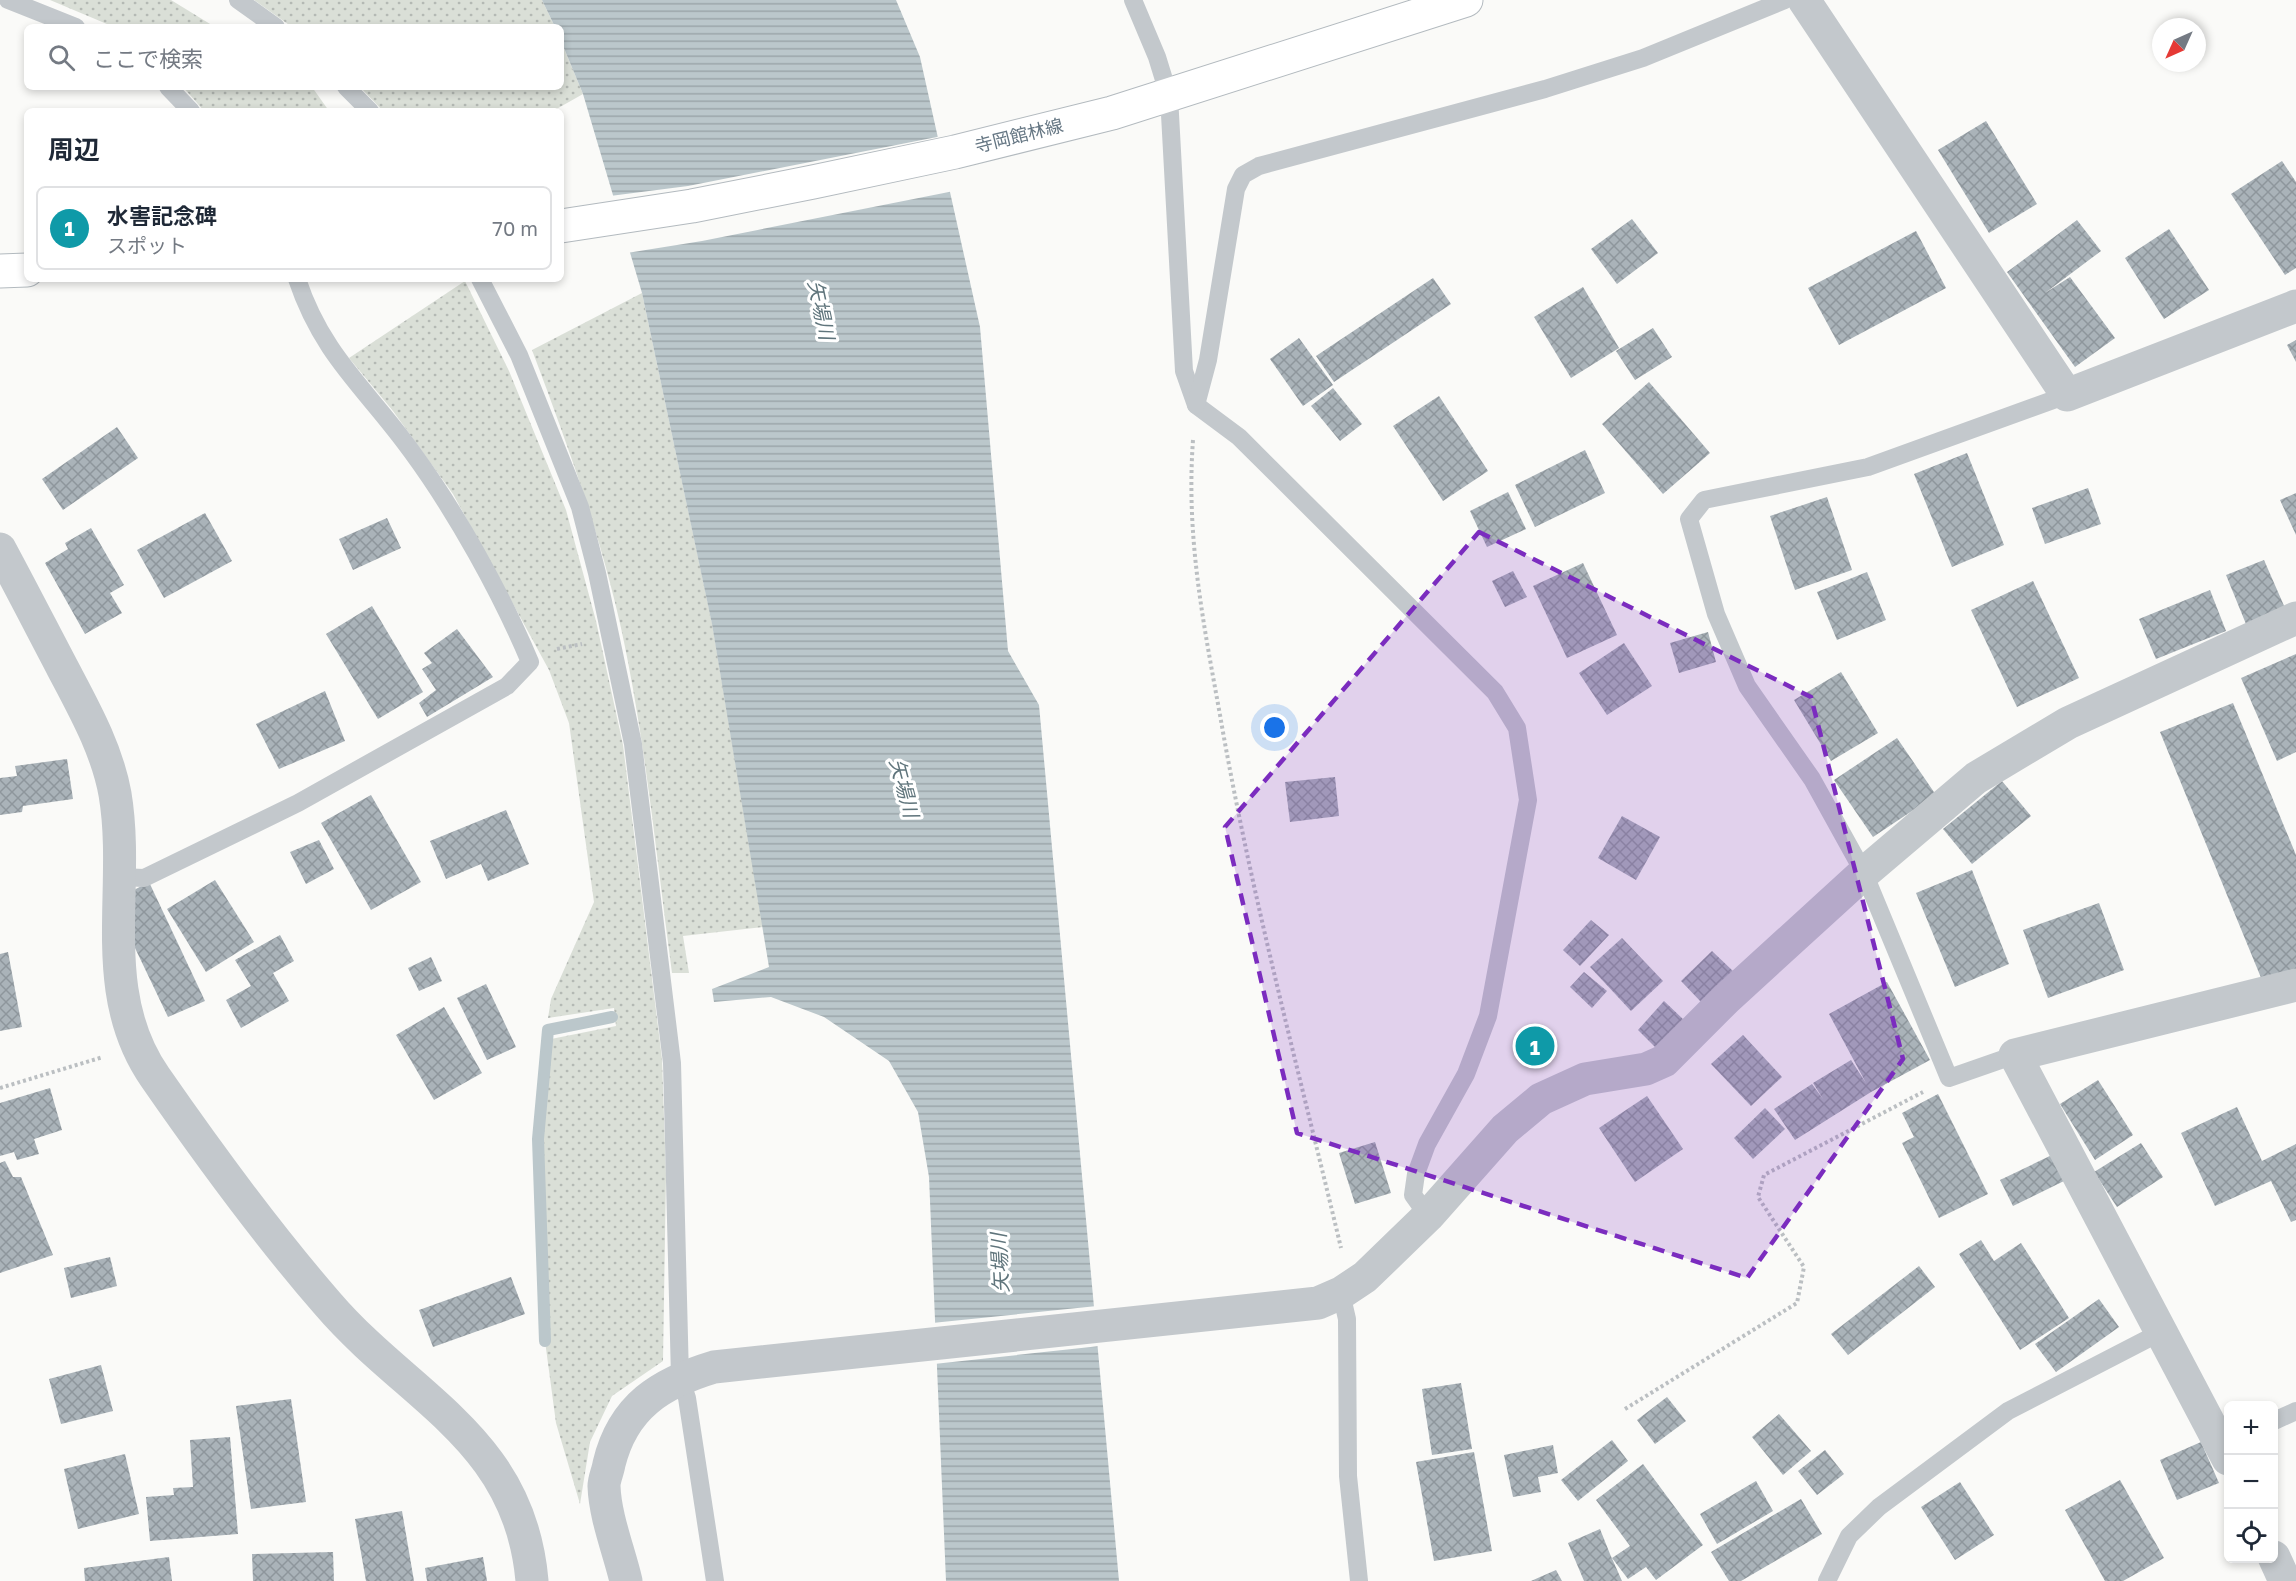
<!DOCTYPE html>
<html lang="ja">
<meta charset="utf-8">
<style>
:root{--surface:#fff;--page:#f6f6f7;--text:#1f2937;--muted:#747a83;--line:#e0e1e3;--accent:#e4572e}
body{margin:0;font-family:"Golos Text","Noto Sans JP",sans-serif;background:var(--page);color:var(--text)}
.controls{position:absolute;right:18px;bottom:18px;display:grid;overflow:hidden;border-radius:9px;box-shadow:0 3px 9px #0003}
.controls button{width:54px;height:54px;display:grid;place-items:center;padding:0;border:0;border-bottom:2px solid var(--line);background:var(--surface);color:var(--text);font:30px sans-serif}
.compass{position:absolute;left:2152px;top:18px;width:54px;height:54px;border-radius:50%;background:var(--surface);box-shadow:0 3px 9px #0003;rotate:225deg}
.you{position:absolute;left:1275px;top:728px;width:21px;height:21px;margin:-15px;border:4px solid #fff;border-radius:50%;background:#1a73e8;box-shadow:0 0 0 9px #1a73e833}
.badge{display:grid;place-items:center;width:39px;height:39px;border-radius:50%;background:var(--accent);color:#fff;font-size:20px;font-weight:700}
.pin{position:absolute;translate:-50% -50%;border:3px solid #fff;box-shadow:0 2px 6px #0006}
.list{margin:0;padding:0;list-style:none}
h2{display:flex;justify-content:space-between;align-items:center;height:78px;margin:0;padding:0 24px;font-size:26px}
h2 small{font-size:20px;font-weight:400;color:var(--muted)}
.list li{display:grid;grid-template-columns:39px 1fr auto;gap:18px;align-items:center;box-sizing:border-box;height:84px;margin:0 12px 12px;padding:0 12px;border:2px solid var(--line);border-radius:9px}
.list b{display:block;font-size:22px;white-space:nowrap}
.list p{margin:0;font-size:20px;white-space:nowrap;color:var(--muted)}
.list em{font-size:20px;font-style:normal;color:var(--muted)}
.icon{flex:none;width:33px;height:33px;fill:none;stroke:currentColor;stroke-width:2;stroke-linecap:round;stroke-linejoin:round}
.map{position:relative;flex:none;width:2296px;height:1581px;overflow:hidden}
.search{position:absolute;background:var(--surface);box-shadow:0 3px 9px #0003;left:24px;top:24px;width:540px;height:66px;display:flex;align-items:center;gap:15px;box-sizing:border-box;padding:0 21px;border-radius:9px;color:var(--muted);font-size:22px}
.panel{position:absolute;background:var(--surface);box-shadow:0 3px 9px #0003;left:24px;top:108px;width:540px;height:174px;border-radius:9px}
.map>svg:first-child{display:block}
.grass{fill:url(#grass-dots)}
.water{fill:url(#water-rules)}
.pier{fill:#fafaf8}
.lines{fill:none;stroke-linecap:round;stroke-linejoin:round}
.stream{stroke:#bbc7cb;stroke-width:12}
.building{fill:url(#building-cross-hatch)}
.secondary-casing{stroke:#b3babf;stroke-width:35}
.path{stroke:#bbbfc2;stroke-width:4;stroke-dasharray:3 3;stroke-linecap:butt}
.lane{stroke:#c3c8cc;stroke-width:18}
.street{stroke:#c3c8cc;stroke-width:33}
.secondary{stroke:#fff;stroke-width:33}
.marked{fill:#7b2cbf;fill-opacity:0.2;stroke:#7b2cbf;stroke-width:4.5;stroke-dasharray:12 8;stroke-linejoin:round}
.labels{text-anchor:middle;stroke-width:6;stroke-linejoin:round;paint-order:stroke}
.street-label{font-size:18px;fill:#657683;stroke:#fff}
.water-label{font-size:20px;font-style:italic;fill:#60757c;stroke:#fff}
</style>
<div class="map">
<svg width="2296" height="1581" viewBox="0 0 2296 1581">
<defs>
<pattern id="grass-dots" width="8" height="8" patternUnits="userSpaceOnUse" patternTransform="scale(1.5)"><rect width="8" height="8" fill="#dadfd7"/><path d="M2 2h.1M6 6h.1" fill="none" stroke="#b4b9b4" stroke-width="1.8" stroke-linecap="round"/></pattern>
<pattern id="water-rules" width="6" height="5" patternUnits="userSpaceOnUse" patternTransform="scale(1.5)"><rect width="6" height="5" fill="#bbc7cb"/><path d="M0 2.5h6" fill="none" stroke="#9ca6aa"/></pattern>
<pattern id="building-cross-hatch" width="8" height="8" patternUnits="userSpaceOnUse" patternTransform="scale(1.5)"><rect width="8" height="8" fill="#aab3b9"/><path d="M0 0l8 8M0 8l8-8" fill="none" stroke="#8e969c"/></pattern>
</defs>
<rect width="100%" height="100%" fill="#fafaf8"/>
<!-- grass -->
<g class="grass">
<path d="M50,0H171L215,27H114Z"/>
<path d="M254,0H542L555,27H292Z"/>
<path d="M561,41L583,94L553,111H383L360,87H561Z"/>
<path d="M183,87H312L329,111H204Z"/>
<path d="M465,281L509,371L566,510L596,621L623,745L662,1059L666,1175L663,1361L612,1396L590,1442L580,1504L556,1423L545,1341L538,1139L546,1040L616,1026L614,1008L548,1018L551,999L594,902L569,723L549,670L453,494L393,411L349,358Z"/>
<path d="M642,293L712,623L763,927L683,936L689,973H672C658,869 648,765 628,662C608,555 570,451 532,350Z"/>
</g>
<!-- water -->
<path class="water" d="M542,0H896L920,57L980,327L1008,651L1039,705L1119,1581H946L929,1177L918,1112L889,1061L824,1017L771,997L714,1002L712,989L769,967L712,624L642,293L583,94L561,41V27H555Z"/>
<!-- pier -->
<g class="pier">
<path d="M942,136L954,191L702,241L627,253L610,196L688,186Z"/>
<path d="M1097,1306L1100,1346L934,1364L932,1323Z"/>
</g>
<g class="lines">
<!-- stream -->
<path class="stream" d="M545,1341L538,1139L548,1030L612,1017"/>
</g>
<!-- building -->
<g class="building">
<path d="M1986,121L2037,204L1989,233L1938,150Z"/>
<path d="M2282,161L2296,182V268L2285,275L2231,194Z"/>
<path d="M1632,219L1658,253L1617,284L1591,249Z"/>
<path d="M2077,220L2101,251L2045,293L2070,277L2115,338L2075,367L2007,272Z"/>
<path d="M2169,229L2209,290L2164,319L2125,258Z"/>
<path d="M1916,231L1946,288L1839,345L1808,288Z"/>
<path d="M1433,278L1451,304L1334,382L1316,356Z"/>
<path d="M1583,287L1619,348L1571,378L1534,317Z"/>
<path d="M1653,328L1672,357L1635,380L1616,351Z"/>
<path d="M1299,338L1333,385L1303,406L1270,359Z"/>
<path d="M2296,340V362L2287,345Z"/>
<path d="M1649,382L1710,453L1663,494L1602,424Z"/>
<path d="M1333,388L1362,424L1340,441L1311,406Z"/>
<path d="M1439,396L1488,471L1443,501L1393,426Z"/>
<path d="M117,427L138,458L63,510L42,479Z"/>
<path d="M1585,450L1605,493L1535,527L1515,485Z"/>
<path d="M1967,453L2004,545L1952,567L1914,474Z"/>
<path d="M2088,488L2101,524L2045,544L2032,508Z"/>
<path d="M1508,492L1526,529L1487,547L1470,511Z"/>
<path d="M2296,493V535L2280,500Z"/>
<path d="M1827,497L1852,570L1795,590L1770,516Z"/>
<path d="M205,513L232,561L164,598L137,550Z"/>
<path d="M387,518L401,548L353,570L339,539Z"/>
<path d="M91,528L124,585L110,593L122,613L85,634L45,563L68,549L65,543Z"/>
<path d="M2264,560L2285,608L2246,624L2226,575Z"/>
<path d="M1583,563L1617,635L1567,658L1533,586Z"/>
<path d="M1513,571L1527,597L1505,607L1492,581Z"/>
<path d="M1867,572L1886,620L1837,640L1817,592Z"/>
<path d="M2033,581L2079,678L2017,707L1971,610Z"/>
<path d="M2210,590L2226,631L2156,659L2139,619Z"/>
<path d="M372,606L423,692L378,719L326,634Z"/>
<path d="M457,629L493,677L427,717L419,703L436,690L422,669L432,663L424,653Z"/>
<path d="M1708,632L1716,662L1679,673L1670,643Z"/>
<path d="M1624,643L1652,686L1607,715L1579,673Z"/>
<path d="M2296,654V752L2277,761L2241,678Z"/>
<path d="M1841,672L1878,733L1831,761L1794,700Z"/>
<path d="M325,691L345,741L279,769L256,724Z"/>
<path d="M2233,703L2296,855V972L2264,985L2160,732Z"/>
<path d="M1897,738L1936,795L1873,837L1834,780Z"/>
<path d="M67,759L73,799L23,806L22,812L0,815V778L17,776L15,766Z"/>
<path d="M1335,777L1339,816L1290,822L1285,782Z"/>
<path d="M2002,781L2031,816L1972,864L1943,829Z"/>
<path d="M371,795L421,882L371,910L321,823Z"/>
<path d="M506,810L529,864L488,881L481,864L446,879L430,841Z"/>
<path d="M1622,816L1660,837L1636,880L1598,858Z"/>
<path d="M319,840L334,869L306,884L290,852Z"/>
<path d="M1972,870L2009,964L1955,987L1916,893Z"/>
<path d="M215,880L254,942L206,972L167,909Z"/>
<path d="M149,882L205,1001L168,1017L135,948L134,890Z"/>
<path d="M2099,903L2124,970L2048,998L2023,930Z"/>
<path d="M1591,920L1609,935L1580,966L1563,950Z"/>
<path d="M280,935L294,961L273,973L289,1001L241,1028L226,1000L251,986L235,960Z"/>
<path d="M1622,938L1663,981L1631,1011L1590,967Z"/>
<path d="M1712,951L1734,972L1702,1003L1681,981Z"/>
<path d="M8,952L22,1027L0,1031V954Z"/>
<path d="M431,957L442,981L419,991L408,968Z"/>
<path d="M1584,972L1607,991L1592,1008L1570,987Z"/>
<path d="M1887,982L1930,1060L1871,1092L1795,1140L1774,1109L1812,1084L1823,1099L1813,1083L1851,1060L1866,1083L1829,1014Z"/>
<path d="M486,984L516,1047L487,1060L457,998Z"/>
<path d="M1664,1001L1685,1021L1657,1049L1638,1030Z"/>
<path d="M444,1007L482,1073L434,1100L396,1035Z"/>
<path d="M1743,1035L1782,1077L1751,1106L1711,1064Z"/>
<path d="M2098,1080L2133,1135L2095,1160L2060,1104Z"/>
<path d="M50,1088L62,1130L34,1139L39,1154L17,1160L14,1152L0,1156V1103Z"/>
<path d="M1938,1094L1988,1194L1939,1218L1902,1143L1914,1137L1902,1113Z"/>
<path d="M1647,1096L1683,1149L1635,1182L1599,1128Z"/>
<path d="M2237,1107L2262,1161L2296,1144V1220L2291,1222L2271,1181L2215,1206L2181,1133Z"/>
<path d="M1765,1108L1785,1129L1753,1159L1734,1138Z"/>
<path d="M1375,1142L1391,1193L1355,1204L1339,1153Z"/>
<path d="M2141,1143L2163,1177L2117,1207L2094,1172Z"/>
<path d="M2052,1155L2064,1181L2013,1206L2000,1180Z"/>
<path d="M5,1161L13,1177H21L53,1255L0,1273V1163Z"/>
<path d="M1981,1240L1994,1261L2021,1243L2069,1318L2020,1350L1959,1254Z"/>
<path d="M110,1257L117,1286L71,1298L64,1268Z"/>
<path d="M1919,1266L1935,1287L1848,1355L1831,1334Z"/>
<path d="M511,1277L525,1314L433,1347L419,1310Z"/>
<path d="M2099,1299L2119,1327L2056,1372L2035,1344Z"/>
<path d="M101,1365L113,1411L61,1424L49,1379Z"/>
<path d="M1461,1383L1472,1449L1432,1455L1422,1389Z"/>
<path d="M1667,1397L1686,1421L1655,1444L1637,1420Z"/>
<path d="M291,1399L306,1502L251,1509L236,1406Z"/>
<path d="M1779,1414L1811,1451L1783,1475L1752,1437Z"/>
<path d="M230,1437L238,1534L150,1541L146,1497L174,1495L173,1488L193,1487L190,1440Z"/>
<path d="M1612,1440L1628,1461L1578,1501L1561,1480Z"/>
<path d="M2201,1442L2219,1483L2177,1500L2160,1460Z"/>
<path d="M1553,1445L1558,1473L1538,1477L1541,1492L1513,1497L1504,1455Z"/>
<path d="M1825,1450L1844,1474L1817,1495L1798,1471Z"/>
<path d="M1474,1452L1492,1551L1434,1561L1416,1462Z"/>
<path d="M125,1454L139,1514L78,1529L64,1469Z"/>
<path d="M1643,1464L1703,1545L1656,1580L1646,1567L1628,1579L1612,1558L1630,1546L1596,1500Z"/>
<path d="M2120,1480L2164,1558L2123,1581H2105L2065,1510Z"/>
<path d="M1756,1481L1773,1511L1717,1544L1700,1514Z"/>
<path d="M1960,1482L1994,1535L1955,1560L1921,1507Z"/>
<path d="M1801,1499L1822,1534L1741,1581H1729L1711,1552Z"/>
<path d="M402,1511L414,1581H366L355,1519Z"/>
<path d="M1600,1529L1610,1554L1622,1581H1584L1568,1543Z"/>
<path d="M333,1552L334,1581H253L252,1554Z"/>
<path d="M169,1557L172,1581H85L84,1568Z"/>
<path d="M483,1557L487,1581H427L425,1568Z"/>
<path d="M1556,1570L1562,1581H1531Z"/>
</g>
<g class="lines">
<!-- secondary casing -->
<g class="secondary-casing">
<g id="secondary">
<path d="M561,226L692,206L813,182L955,152L1112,113L1466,0"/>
<path d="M0,271L27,270"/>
</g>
</g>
<!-- path -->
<g class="path">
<path d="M1193,440C1186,537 1203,621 1220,715C1251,895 1299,1071 1341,1248"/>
<path d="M557,649L582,644"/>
<path d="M0,1088L103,1057"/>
<path d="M1625,1409L1797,1303L1804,1267L1758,1197L1764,1175L1923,1092"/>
</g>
<!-- lane -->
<g class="lane">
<path d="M8,0L76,27"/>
<path d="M238,0L276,27"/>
<path d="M1133,0L1157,57L1169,96L1184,371L1196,405L1239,437L1495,692L1517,728L1528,800L1488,1016L1466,1074L1427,1144L1416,1174L1413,1195L1428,1216"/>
<path d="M168,87L191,111"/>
<path d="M346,87L370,111"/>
<path d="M480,279L519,355L580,507L597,573L633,744L672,1063L680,1377L687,1398L715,1581"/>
<path d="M1196,405L1208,360L1236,189L1243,175L1259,166L1545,89L1643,58L1785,0"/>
<path d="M119,877L144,878L298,803L507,686L530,662C501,593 456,512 412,452C367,389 323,357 297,279"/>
<path d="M2015,1055L1949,1078L1864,873L1812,779L1747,686L1716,614L1689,519L1704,500L1868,467L2067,395"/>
<path d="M1341,1293L1347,1319L1348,1476L1359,1581"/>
<path d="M2274,1421L2296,1411"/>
<path d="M1827,1581L1849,1536L1879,1507L2008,1411L2161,1332"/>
</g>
<!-- street -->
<g class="street">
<path d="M1804,0L2067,395L2296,306"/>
<path d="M0,549C21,588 41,627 62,667C83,707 107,749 115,794C131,889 95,991 155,1077C207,1152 267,1234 327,1303C409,1399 520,1438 532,1581"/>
<path d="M2228,1459L2015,1055L2296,985"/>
<path d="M2274,1557L2285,1581"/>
<path d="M626,1581C619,1551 605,1517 604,1486C604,1479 608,1471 609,1464C623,1406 661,1383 714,1367L1318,1303L1341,1293L1365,1277L1428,1216L1505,1129L1541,1099L1585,1079L1646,1069L1664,1061L1726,999L1864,873L1976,778L2068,723L2296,618"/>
</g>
<!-- secondary -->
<use href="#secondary" class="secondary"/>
</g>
<!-- marked area -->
<path class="marked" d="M1479,532L1811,697L1903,1059L1747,1278L1297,1133L1225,827Z"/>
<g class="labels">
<!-- street labels -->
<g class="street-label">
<text transform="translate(1019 136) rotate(-14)" y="6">寺岡館林線</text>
</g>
<!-- water labels -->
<g class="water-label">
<text transform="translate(821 310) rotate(78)" y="7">矢場川</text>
<text transform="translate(904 788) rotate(75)" y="7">矢場川</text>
<text transform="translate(1000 1263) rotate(-93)" y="7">矢場川</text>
</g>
</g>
</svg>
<div class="controls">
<button>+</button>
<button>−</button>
<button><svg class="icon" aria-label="locate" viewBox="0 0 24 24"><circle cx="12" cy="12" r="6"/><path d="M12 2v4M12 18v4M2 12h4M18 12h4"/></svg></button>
</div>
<svg class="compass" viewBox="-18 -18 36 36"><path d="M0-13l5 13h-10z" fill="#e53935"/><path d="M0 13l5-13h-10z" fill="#747a83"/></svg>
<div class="you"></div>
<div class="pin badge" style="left:1535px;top:1046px;background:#0f9aa8">1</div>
<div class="search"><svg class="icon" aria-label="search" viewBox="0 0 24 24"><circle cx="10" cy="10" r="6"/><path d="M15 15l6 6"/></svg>ここで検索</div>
<section class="panel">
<h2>周辺<small></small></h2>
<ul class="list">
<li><span class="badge" style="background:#0f9aa8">1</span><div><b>水害記念碑</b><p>スポット</p></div><em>70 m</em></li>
</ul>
</section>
</div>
